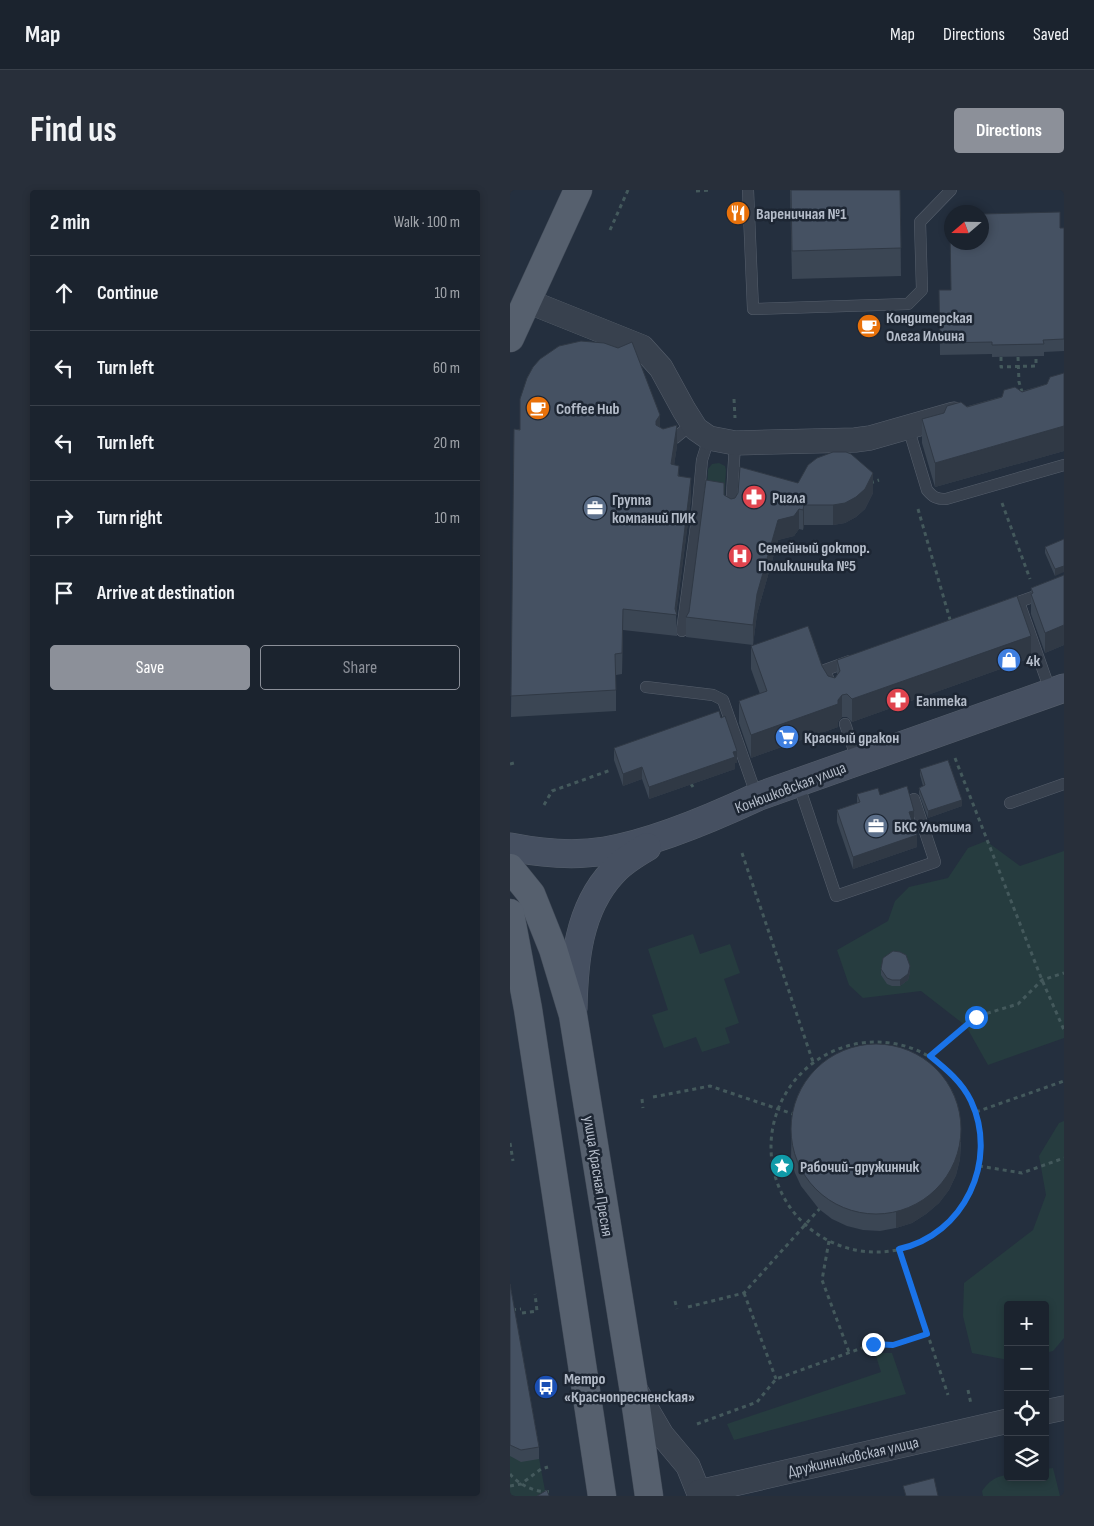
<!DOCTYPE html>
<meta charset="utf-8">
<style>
:root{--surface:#1b232e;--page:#282f3a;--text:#f1f3f6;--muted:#a0a4aa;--line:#39404a;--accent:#8c9099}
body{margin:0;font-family:"Sofia Sans Condensed",sans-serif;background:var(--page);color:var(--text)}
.controls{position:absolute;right:15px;bottom:15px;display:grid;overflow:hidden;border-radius:5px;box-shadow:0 2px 8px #0003}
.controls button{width:45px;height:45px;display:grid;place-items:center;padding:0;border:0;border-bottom:1px solid var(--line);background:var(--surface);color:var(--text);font:25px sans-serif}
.compass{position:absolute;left:434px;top:15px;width:45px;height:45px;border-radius:50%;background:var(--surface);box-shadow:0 2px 8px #0003;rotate:250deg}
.stop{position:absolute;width:15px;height:15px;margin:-11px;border:4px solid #1a73e8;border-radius:50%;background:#fff}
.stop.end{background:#1a73e8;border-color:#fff;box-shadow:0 1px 5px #0008}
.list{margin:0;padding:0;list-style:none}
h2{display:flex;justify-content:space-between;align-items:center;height:65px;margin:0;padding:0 20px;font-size:21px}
h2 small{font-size:16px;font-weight:400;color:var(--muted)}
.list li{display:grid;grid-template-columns:32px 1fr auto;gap:15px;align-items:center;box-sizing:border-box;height:75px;padding:0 20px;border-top:1px solid var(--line)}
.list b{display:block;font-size:19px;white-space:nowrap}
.list em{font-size:16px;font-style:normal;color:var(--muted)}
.actions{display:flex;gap:10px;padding:15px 20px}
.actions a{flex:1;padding:11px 0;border:1px solid var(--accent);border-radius:5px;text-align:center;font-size:18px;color:var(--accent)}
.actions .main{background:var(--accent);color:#fff}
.icon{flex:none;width:28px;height:28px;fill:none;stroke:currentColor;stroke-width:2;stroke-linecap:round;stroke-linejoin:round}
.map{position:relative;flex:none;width:554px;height:1306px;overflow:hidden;border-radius:5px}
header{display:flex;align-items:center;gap:30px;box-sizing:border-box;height:70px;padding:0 25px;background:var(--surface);border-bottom:1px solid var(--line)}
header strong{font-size:24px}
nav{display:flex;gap:28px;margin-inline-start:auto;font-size:18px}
.intro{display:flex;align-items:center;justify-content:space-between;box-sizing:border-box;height:120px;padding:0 30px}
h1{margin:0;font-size:35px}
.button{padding:12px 22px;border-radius:5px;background:var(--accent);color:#fff;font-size:18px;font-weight:700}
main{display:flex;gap:30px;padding:0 30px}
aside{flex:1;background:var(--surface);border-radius:5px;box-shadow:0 2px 8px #0003}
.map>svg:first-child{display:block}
.green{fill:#263c3f}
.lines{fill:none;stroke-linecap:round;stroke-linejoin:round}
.service-casing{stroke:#565f6c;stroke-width:12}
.minor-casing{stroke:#565f6c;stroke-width:25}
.secondary-casing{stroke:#565f6c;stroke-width:29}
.primary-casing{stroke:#414a57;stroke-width:29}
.path{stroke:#44595c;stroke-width:3;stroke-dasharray:4 4;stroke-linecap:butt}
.service{stroke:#38414e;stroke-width:11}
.minor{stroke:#38414e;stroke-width:24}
.secondary{stroke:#465061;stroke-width:28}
.primary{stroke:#56606e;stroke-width:28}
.wall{fill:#3b4654}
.shaded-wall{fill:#303945}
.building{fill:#455162;stroke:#303945}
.route{stroke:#1a73e8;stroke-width:6}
.labels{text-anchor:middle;stroke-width:5;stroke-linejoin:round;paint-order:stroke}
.poi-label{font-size:16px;font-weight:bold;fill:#b4bcc9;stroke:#1d2633;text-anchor:start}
.street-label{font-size:16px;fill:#b4bcc9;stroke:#1d2633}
</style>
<header>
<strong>Map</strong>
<nav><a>Map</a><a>Directions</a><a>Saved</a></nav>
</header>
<div class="intro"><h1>Find us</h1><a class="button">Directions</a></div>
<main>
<aside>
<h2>2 min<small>Walk · 100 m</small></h2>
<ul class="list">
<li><svg class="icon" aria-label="ahead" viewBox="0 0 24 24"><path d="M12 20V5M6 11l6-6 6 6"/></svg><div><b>Continue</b></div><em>10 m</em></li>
<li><svg class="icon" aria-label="left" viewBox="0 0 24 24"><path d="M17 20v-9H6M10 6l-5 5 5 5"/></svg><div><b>Turn left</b></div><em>60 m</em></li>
<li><svg class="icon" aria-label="left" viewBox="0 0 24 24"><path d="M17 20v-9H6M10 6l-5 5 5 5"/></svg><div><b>Turn left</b></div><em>20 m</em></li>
<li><svg class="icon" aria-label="right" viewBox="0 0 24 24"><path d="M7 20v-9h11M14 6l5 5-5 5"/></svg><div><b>Turn right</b></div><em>10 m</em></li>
<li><svg class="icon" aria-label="arrive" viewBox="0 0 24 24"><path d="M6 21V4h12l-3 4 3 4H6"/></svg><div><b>Arrive at destination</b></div></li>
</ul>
<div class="actions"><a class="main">Save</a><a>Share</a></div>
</aside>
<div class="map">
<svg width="554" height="1306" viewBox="0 0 554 1306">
<rect width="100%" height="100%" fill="#242f3e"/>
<!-- green -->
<g class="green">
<path d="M209,273L215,276L216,280L214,313L196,320L198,279L202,274Z"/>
<path d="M476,651L510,676L554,661V848L478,875L456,836L411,801L353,808L339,795L327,760L378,731L385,711L399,697L438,688L458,658Z"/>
<path d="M183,744L190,764L220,754L230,783L214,789L229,833L215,838L220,853L192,862L186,847L154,858L142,825L158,820L138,759Z"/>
<path d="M554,931V1148L543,1161L535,1163V1115H498V1170L462,1163L453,1126L454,1093L523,1040L536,1005L529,966L549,933Z"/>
<path d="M0,1106L31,1279L36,1306H0Z"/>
<path d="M365,1163H382L396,1204L224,1250L217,1234L371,1182Z"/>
<path d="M543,1278L550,1306H473L472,1301C479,1291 486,1286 498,1285V1287H535V1279Z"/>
</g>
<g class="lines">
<!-- service casing -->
<g class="service-casing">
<g id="service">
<path d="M238,0L243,119L398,114L412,100L410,32L441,0"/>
<path d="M398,237L417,300C423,307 426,309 436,309L554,275"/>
<path d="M155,253L165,248L182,234"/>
<path d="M221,322L225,253"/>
<path d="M509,412L541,503"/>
<path d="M494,417L554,396"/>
<path d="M172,441L186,336L192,270L199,248"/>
<path d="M136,497L203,505L213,510L247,607"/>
<path d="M322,499L315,480L340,471"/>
<path d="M335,534L348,572"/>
<path d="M288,593L326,706L425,672L404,609"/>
<path d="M500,613L554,594"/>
</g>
</g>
<!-- minor casing -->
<g class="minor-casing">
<g id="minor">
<path d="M17,111L132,157L151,178L174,220L186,239L199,248L225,253L345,250L360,248L444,224"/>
<path d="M125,1199L152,1245L178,1276L190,1306"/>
<path d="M535,1222L554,1218"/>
<path d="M189,1302L498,1231"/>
</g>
</g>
<!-- secondary casing -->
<g class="secondary-casing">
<g id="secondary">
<path d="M0,657C30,663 65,666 95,661C144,653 202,628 247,607L554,498"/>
<path d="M63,819C64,772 68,719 103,682C112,672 125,664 137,657"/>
</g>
</g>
<!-- primary casing -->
<g class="primary-casing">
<g id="primary">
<path d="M0,148L68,0"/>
<path d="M0,678L21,704L43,759L63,825L123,1196L139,1306"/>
<path d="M0,723L18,819L92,1306"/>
</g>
</g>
<!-- path -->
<g class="path">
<path d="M186,1L200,0"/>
<path d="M100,40L118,0"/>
<path d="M491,167V177L526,176V166"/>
<path d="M508,167L509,192L513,205"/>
<path d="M224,209L225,228"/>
<path d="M360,293L369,290"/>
<path d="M492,313L520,389"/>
<path d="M408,319L441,433"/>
<path d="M445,568L532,790L554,840"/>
<path d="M0,574L4,573"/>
<path d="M181,594L183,597"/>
<path d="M34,615L42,601L101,580"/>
<path d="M232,663L303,872"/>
<circle cx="366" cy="957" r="105"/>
<path d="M420,866L465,827L508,814L532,790L554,783"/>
<path d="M143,907L200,896L286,925"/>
<path d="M132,909L133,918"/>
<path d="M466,922L554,891"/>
<path d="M0,953L3,971"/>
<path d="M469,976L512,983L554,968"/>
<path d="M319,1051L312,1090L339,1162"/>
<path d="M389,1059L438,1205"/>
<path d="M234,1103L266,1189"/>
<path d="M165,1111L167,1119"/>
<path d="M178,1117L234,1103L312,1016"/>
<path d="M2,1120L11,1119"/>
<path d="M12,1123L27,1121L25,1104"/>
<path d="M458,1200L461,1214"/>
<path d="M187,1234L247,1212L266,1189L363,1154L383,1155L417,1144"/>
<path d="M0,1284C9,1295 27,1304 42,1301"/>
<path d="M0,1296L11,1294L31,1279L38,1277"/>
</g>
<!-- service -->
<use href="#service" class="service"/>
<!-- minor -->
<use href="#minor" class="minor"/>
<!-- secondary -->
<use href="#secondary" class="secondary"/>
<!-- primary -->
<use href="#primary" class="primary"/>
</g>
<!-- wall -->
<g class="wall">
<path d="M280,0H390L391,86L282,89Z"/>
<path d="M550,38H554V161L534,162V166L482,167V164L430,165L429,100H441Z"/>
<path d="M554,183V261L425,297L412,253V229L537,194Z"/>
<path d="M150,238L167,256L164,275L181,309L166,425L167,446L113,440L112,484L106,485V521L1,527L4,239Z"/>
<path d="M288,293L363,303L355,319L346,327L335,333L323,335H294L293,340L289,339L284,346L268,350L247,424L243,455L176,447V427L179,422L214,305L221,309Z"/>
<path d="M554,349L545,386L535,363V357Z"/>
<path d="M554,385V455L535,463L521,424V398Z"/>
<path d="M241,456L312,476L318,486L325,488L327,485V470L521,468L342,532L337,527H332L328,532V537L241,568L229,533V511L250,504L241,479Z"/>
<path d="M104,558L227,573H225V579L139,609L132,589L113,596L104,570Z"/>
<path d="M410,579L452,616L418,628L409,604V598L413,596L410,585Z"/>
<path d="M347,604L370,605L404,632L403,633L407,657L343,679L327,632V620L347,613Z"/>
<path d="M371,779L400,782L398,790L390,796H382L377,794L371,785Z"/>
<path d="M282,923L451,952L450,969L446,985L439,1000L429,1013L416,1024L402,1033L386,1038L370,1041L353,1040L337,1036L322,1029L309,1019L291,996L285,983L281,969Z"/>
<path d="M0,1094L29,1257V1269L11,1272L0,1266Z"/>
</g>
<!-- shaded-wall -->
<g class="shaded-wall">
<path d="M150,225V246L146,252V231Z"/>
<path d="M167,235V256L161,295V274Z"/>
<path d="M554,236V261L425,297V273Z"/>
<path d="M363,283V303L355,319L346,327L335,333L323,335V315Z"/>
<path d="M181,288V309L166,425L165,419Z"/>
<path d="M294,315V335L293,340V320Z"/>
<path d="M289,319V339L284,346L268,350L247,424L243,455V435L247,404L268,330Z"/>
<path d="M554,376V382L545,386V379Z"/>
<path d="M113,419V440L112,484V463Z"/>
<path d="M554,435V455L535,463V443Z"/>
<path d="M521,446V468L342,532V509Z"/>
<path d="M332,505V527L328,532V537L241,568V545L328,510Z"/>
<path d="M227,561V573H225V579L139,609V597Z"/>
<path d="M132,577V589L113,596V584Z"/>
<path d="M452,610V616L418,628V621Z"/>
<path d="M404,621V632L399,634V622Z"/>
<path d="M407,645V657L343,679V667Z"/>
<path d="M400,776V782L398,790L390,796V790Z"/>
<path d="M451,935L450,969L446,985L439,1000L429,1013L416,1024L402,1033L386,1038V1022Z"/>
</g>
<!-- building -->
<g class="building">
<path d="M281,0H390L391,58L282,61Z"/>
<path d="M550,22V38H554V149L533,150L534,154L482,155V152L430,153L429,100H441L440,41H442V52H472V24Z"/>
<path d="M71,151L94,153L108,158L122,152L150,225L146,231V235L153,239L167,235L161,274L169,276L168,286L181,288L165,419L167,425L113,419L112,463L105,464L106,500L1,506L4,239L10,240V209L17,188L23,177L30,169L49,156Z"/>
<path d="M554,183V236L425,273L412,229L434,223L437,216L451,212L457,217L492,207L494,200L505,197L512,202L537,194L540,187Z"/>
<path d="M323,262H336L341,264L363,283L355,299L346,307L335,313L323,315H294L293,320L289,319L284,326L268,330L247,404L243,435L176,427L179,422L196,290L214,293V305L221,309L225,308L228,303L230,277L288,293L298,275L307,268Z"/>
<path d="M554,349V376L545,379L535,357Z"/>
<path d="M554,385V435L535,443L521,404L523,403L521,398Z"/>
<path d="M507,406L521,446L342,509L337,504L332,505L328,510V514L241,545L229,511L257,501L241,456L298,436L312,476L318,486L325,488L330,481L327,470Z"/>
<path d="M209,521L211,528L215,526L227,561L223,562L225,567L139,597L132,577L113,584L104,558Z"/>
<path d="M438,570L452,610L418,621L409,598L415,595L410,579Z"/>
<path d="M397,596L404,621L399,622L407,645L343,667L327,620L350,612L347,604L368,598L370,605Z"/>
<path d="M383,761L390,762L396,765L400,776L398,784L390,790H382L377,788L371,779L373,768Z"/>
<circle cx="366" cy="939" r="85"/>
<path d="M0,1094L29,1257L11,1260L0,1255Z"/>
<path d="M424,1288L428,1306H396L393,1296Z"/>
<path d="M37,1300L39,1306H27Z"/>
</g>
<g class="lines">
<!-- route -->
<path class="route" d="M363,1154L383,1155L417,1144L389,1059C454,1045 489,971 461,911C452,892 436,879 420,866L466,827"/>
</g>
<!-- icons -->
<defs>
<g id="restaurant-disc" transform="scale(1.25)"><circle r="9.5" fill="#e8710a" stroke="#1d2633"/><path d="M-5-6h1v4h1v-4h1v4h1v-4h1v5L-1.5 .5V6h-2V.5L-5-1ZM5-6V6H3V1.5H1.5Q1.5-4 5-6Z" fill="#fff"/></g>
<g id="cafe-disc" transform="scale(1.25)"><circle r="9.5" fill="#e8710a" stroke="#1d2633"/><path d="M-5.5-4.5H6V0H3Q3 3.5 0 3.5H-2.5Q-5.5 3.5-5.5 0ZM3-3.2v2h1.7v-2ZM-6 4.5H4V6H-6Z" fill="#fff"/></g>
<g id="pharmacy-disc" transform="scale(1.25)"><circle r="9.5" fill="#e0444e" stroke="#1d2633"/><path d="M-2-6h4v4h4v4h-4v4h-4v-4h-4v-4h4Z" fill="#fff"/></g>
<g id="office-disc" transform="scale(1.25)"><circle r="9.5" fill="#5c6f8a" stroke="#1d2633"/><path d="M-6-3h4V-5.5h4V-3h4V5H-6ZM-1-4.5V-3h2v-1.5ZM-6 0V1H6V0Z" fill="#fff"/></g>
<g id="hospital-disc" transform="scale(1.25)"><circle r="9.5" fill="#e0444e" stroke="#1d2633"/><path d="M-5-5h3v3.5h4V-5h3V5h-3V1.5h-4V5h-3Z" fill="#fff"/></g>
<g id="shop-disc" transform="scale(1.25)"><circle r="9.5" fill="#3f7fe0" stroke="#1d2633"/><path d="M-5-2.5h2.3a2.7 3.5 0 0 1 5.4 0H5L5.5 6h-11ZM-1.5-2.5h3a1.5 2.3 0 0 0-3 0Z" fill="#fff"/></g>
<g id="supermarket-disc" transform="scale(1.25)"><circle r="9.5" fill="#3f7fe0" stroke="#1d2633"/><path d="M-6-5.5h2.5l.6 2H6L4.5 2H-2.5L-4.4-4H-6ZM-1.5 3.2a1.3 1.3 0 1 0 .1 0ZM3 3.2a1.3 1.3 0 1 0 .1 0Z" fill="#fff"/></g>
<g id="sight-disc" transform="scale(1.25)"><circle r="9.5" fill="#0f9aa8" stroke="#1d2633"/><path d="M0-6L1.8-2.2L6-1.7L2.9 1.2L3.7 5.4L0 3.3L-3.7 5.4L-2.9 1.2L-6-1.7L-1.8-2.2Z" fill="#fff"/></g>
<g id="bus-disc" transform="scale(1.25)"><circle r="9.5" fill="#1a4fb4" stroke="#1d2633"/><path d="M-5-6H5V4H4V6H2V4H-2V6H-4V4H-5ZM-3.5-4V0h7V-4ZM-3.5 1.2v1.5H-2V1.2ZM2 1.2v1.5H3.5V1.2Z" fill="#fff"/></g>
</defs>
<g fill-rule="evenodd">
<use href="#restaurant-disc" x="228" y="23"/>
<use href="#cafe-disc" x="359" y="136"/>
<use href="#cafe-disc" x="28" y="218"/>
<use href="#pharmacy-disc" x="244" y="307"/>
<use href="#office-disc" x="85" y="318"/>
<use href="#hospital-disc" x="230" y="366"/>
<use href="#shop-disc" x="499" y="470"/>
<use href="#pharmacy-disc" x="388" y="510"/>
<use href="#supermarket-disc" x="277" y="547"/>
<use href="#office-disc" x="366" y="636"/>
<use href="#sight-disc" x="272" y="976"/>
<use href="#bus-disc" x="36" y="1197"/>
</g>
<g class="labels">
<!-- poi labels -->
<g class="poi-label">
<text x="246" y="29">Вареничная №1</text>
<text x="376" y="133">Кондитерская<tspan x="376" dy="18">Олега Ильина</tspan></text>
<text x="46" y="224">Coffee Hub</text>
<text x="262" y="313">Ригла</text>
<text x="102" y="315">Группа<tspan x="102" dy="18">компаний ПИК</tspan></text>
<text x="248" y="363">Семейный доктор.<tspan x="248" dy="18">Поликлиника №5</tspan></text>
<text x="516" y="476">4к</text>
<text x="406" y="516">Еаптека</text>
<text x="294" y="553">Красный дракон</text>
<text x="384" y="642">БКС Ультима</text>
<text x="290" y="982">Рабочий-дружинник</text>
<text x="54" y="1194">Метро<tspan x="54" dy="18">«Краснопресненская»</tspan></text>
</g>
<!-- street labels -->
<g class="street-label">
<text transform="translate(280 597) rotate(-21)" y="6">Конюшковская улица</text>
<text transform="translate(89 986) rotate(81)" y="6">улица Красная Пресня</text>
<text transform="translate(343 1266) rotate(-13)" y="6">Дружинниковская улица</text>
</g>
</g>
</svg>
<div class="controls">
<button>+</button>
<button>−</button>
<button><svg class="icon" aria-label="locate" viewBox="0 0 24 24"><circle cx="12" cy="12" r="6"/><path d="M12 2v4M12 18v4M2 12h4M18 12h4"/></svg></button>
<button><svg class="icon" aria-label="layers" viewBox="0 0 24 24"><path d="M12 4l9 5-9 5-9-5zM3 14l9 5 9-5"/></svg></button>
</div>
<svg class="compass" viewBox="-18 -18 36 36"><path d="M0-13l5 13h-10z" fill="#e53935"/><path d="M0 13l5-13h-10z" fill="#a0a4aa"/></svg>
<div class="stop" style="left:466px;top:827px"></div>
<div class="stop end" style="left:363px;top:1154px"></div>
</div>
</main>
